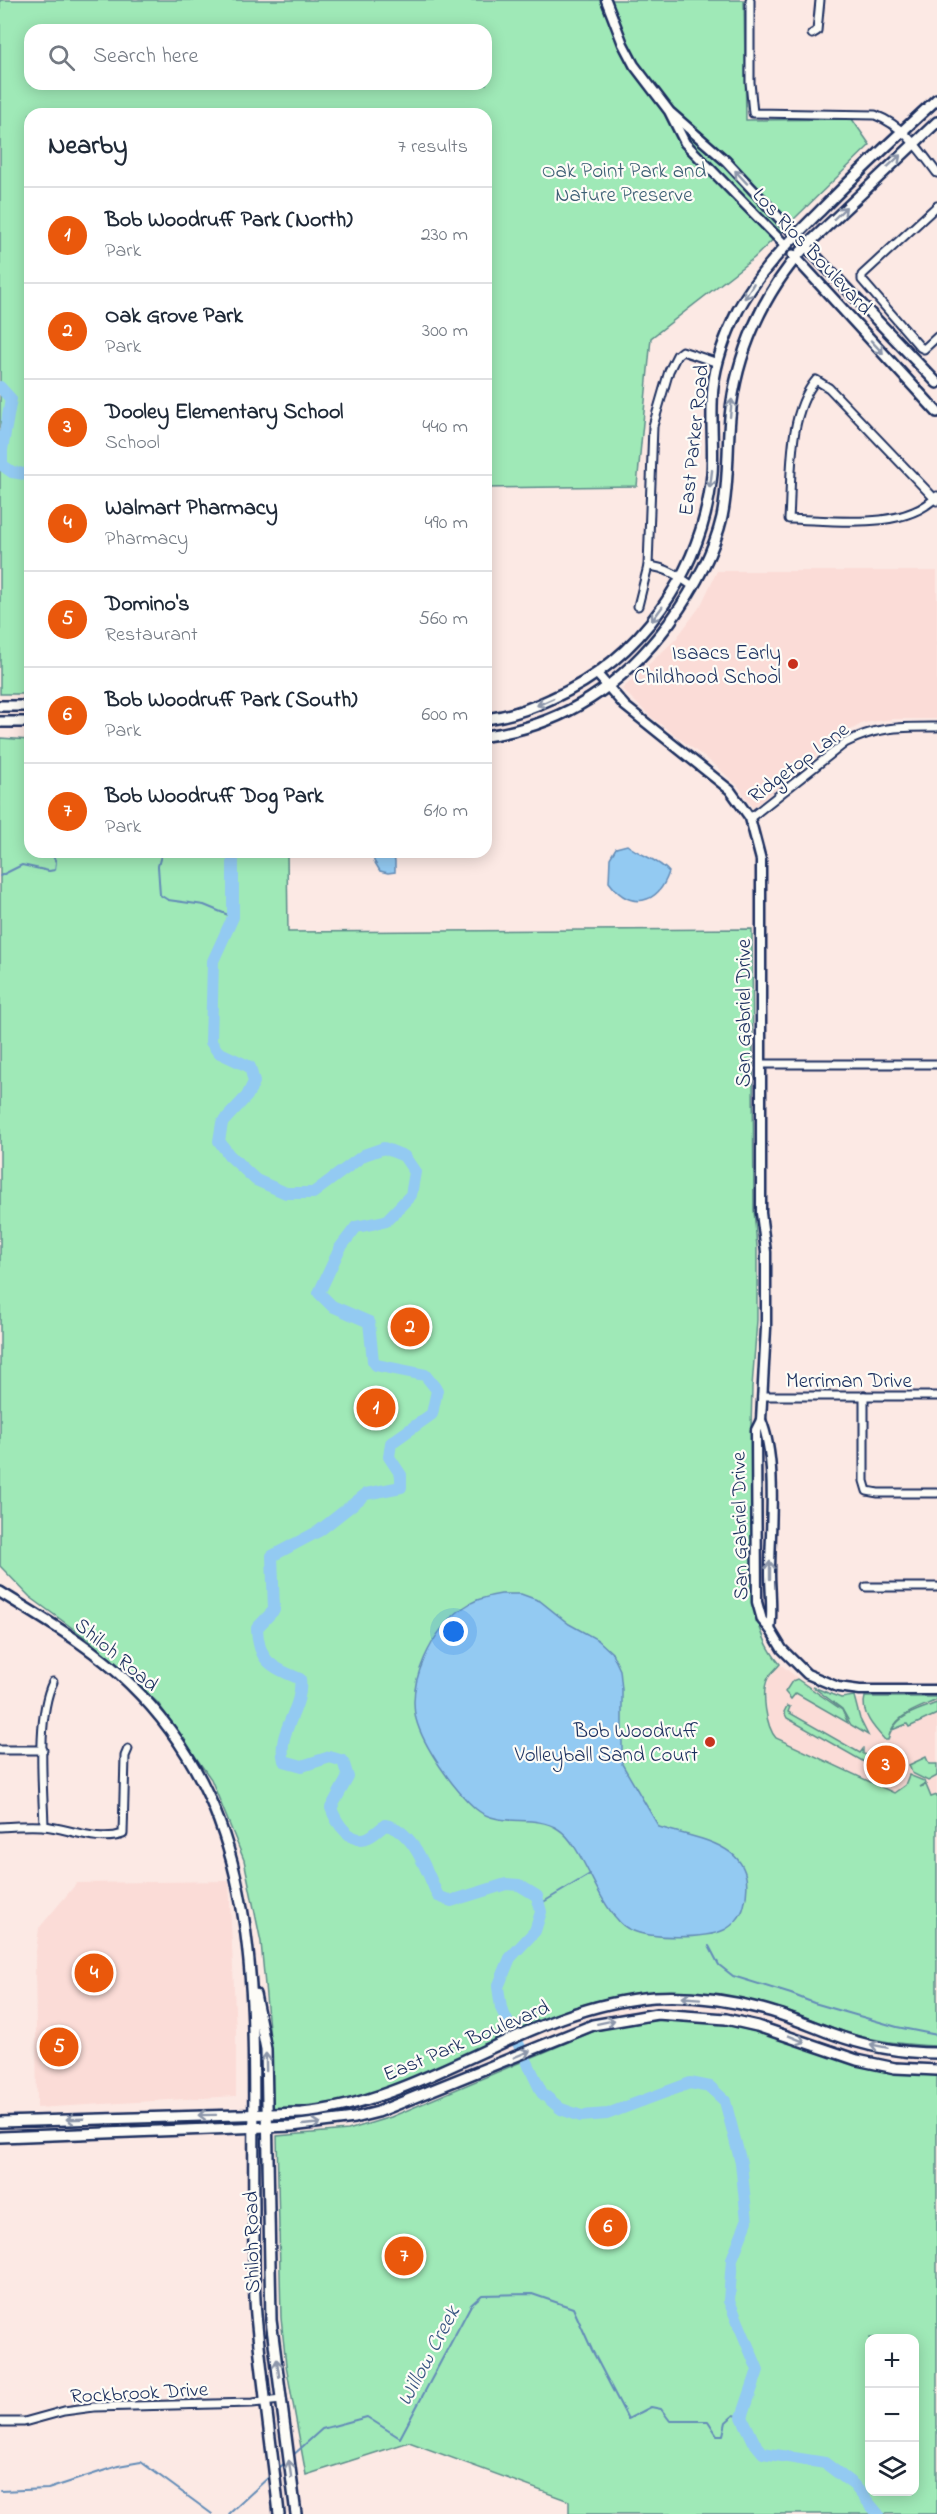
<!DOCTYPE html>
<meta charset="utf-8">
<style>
:root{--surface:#fff;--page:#f6f6f7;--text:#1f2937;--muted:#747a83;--line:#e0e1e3;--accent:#ea580c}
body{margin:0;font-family:"Indie Flower",sans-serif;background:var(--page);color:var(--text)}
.controls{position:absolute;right:18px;bottom:18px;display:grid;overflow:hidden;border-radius:12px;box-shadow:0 3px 15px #0003}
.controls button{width:54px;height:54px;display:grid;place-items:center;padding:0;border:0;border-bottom:2px solid var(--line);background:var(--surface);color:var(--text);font:30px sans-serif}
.you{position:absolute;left:454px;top:1632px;width:21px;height:21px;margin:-15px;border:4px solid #fff;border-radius:50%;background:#1a73e8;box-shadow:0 0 0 9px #1a73e833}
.badge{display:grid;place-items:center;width:39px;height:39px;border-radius:50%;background:var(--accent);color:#fff;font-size:20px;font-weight:700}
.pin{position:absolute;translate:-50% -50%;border:3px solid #fff;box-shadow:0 2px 6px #0006}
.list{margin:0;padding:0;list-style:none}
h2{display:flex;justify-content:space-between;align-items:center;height:78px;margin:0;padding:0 24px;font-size:26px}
h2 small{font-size:20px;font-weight:400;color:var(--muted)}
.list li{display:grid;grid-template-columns:39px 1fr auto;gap:18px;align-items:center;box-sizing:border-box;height:96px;padding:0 24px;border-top:2px solid var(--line)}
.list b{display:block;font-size:22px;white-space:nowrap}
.list p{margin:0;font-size:20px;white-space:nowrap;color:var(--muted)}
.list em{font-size:20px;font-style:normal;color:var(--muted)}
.icon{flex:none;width:33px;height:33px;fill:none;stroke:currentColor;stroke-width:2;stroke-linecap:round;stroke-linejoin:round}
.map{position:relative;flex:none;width:937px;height:2514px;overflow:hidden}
.search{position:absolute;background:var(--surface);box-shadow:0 3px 15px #0003;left:24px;top:24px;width:468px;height:66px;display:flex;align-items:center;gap:15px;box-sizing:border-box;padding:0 21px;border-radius:18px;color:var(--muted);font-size:22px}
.panel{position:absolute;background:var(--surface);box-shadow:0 3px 15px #0003;left:24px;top:108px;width:468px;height:750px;border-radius:18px}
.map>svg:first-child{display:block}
.built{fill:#fbdcd7}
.green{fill:#9fe9b7;stroke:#5d8c8a;stroke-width:1.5;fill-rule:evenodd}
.water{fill:#93caf2;stroke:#638cb7;stroke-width:1.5}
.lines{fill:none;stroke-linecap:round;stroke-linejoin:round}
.stream{stroke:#638cb7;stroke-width:2}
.river{stroke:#93caf2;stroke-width:12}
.minor-casing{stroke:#1b2f5e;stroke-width:11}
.tertiary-casing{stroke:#1b2f5e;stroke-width:13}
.secondary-casing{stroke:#1b2f5e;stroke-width:14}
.minor{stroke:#fdfcf7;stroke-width:7}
.tertiary{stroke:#fdfcf7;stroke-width:8}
.secondary{stroke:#fdfcf7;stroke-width:9}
.oneway{stroke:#8c96aa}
.poi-dot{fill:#c8321e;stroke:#fdfcf7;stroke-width:2}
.labels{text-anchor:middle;stroke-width:4.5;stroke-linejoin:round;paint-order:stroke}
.park-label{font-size:21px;fill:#3c5e74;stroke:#fdfcf7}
.street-label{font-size:21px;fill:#1b2f5e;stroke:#fdfcf7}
.poi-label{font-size:21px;fill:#1b2f5e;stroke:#fdfcf7;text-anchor:end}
.water-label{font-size:22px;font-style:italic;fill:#395683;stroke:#fdfcf7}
</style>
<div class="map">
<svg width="937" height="2514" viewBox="0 0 937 2514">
<rect width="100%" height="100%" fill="#fce9e4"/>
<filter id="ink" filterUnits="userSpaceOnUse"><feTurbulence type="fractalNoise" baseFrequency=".0167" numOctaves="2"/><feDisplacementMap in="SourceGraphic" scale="12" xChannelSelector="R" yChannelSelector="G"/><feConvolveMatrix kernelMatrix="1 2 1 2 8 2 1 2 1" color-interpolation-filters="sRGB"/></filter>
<g filter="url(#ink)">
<!-- built -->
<g class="built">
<path d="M717,571H937V719H893L863,723L839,737L753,808L738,786L716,766L651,717L622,689L676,639L701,605Z"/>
<path d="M780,1664L800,1680L822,1691L851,1699L937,1698V1813L776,1738L770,1731L767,1714L766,1692L768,1679Z"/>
<path d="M229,1881L236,2032V2096L37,2108L35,1959L39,1928L77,1883Z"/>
</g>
<!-- green -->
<g class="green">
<path d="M0,0H744L746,120L852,119L870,145L754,258L651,338L637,486L486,488V114H30V694H0ZM30,30H486V84H30Z"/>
<path d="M0,738L30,740V852H287L288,932L752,929L754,1210L757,1247V1320L752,1387L751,1428L754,1462L753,1599C757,1622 764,1646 780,1664C777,1668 771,1673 768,1678C761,1692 766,1727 776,1738L894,1793L905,1785L909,1775L924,1781L925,1784L920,1787L926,1785L931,1797L937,1795V2046C908,2045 880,2042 852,2034C826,2026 801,2014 775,2007C728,1994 679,1987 631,1994C539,2006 461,2067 373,2093C340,2103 305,2107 270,2108V2039L261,1942L244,1860L211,1779L158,1703L90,1641L30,1597L0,1566Z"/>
<path d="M797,1679L842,1710L848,1723L796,1693L791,1699L785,1692L792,1681Z"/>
<path d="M813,1687L841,1698L854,1696L860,1719L868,1735L851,1725L842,1709Z"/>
<path d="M865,1697H937V1700C915,1710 893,1715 888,1740H885C875,1729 860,1713 865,1697Z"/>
<path d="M937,1703V1714L909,1727L907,1724L892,1730C900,1714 921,1709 937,1703Z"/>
<path d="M787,1706L790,1707L788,1712L860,1753L863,1749V1754L884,1759L886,1765L883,1768L887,1767L888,1771H880L787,1718L784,1712Z"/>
<path d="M926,1757L929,1764H937V1776L928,1781L912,1773L909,1765Z"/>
<path d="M661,2020L724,2024L789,2040L844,2061L905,2073L937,2076V2514H569V2501L409,2442L306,2475L286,2365L281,2318L277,2136L348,2130L391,2117L592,2032L626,2023ZM870,2338H914V2492H870Z"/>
</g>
<!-- water -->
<g class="water">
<path d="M627,845C641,856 658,859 669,872C658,905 630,911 609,882L610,858L616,848Z"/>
<path d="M373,852H391L395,861V872L388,873L380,871L374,861Z"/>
<path d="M501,1594H521L540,1601L569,1624L598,1640L612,1653L620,1670L622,1690V1764L659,1827C701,1840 761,1844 744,1906C742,1915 733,1926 724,1930C706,1939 650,1939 631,1930C626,1928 620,1923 617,1919C595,1896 581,1843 558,1829C533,1813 500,1829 476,1809C454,1790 423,1746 416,1719C407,1682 432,1630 463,1608C475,1599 487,1596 501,1594Z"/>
</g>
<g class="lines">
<!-- stream -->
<g class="stream">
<path d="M162,852L158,866L160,895L168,900L204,905L233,917"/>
<path d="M0,876L22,865L49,871L55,870L56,862L51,852"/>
<path d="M540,1904L590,1874"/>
<path d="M709,1946L719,1965L733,1976L791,1994L814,2003L897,2027L937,2035"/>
<path d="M291,2457L322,2429L367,2417L400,2438L471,2305L482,2295L532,2294L573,2308L592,2350L628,2419L651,2407L661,2409L670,2421H708L717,2435H723L726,2422L734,2415L742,2417"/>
<path d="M278,2469L287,2461"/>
<path d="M0,2491L48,2489L118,2466L141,2462L212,2514"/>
<path d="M229,2514L271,2475"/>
</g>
<!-- river -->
<g class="river">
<path d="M0,387L11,399L2,450V465L12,472L30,475"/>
<path d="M233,852V917L213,961L211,1042L218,1052L250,1067L254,1082L247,1096L222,1123L219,1141L229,1155L256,1180L286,1193H313L364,1155L384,1148L404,1156L415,1172L411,1195L386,1221L356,1227L340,1248L319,1293L332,1306L369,1322L373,1361L376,1365L425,1375L437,1390L432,1414L391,1443L389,1457L401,1475V1487L366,1494L319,1531L272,1556L274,1610L257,1628C258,1662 272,1667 300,1679C304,1709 276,1731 284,1761L302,1766L330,1757L343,1761L348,1777L331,1808C336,1822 351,1846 369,1837C375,1834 380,1829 385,1825C414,1829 427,1873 438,1896L451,1901L506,1884L519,1885L537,1896L541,1912L535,1931L510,1958L498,1987L501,2008L542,2093L561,2109L581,2116L607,2114L690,2083L710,2087L725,2101L741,2163L747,2221L732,2259L729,2301L758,2370L742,2417L754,2442L763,2453L825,2463L854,2485L878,2514"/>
</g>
<!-- minor casing -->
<g class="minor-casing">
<g id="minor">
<path d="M750,0V82L753,113L875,115C904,126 919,149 937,173"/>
<path d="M812,34L817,31L820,0"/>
<path d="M937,206L862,275V280L920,347L924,349L937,337"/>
<path d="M937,496C905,531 833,520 789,519C792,476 787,415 816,380L829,388L935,499L937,501"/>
<path d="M648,566C666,567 680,577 694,587"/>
<path d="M638,606L648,566L653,426L669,371L677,355L682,351L718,363"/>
<path d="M750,818L845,743C876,726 903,727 937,727"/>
<path d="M762,1064H937"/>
<path d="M762,1396H937"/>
<path d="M864,1396V1481L867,1491L878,1493H937"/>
<path d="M866,1587H937"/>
<path d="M0,1750H43"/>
<path d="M44,1826C43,1787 36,1717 53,1682"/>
<path d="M0,1827C14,1826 29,1825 43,1826C68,1828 98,1843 123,1834L125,1756L128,1749"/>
<path d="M0,2422H24L64,2411L94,2407L252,2403L282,2400"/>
</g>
</g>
<!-- tertiary casing -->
<g class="tertiary-casing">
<g id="tertiary">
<path d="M606,0L623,44L634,65L669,111L685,143L786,246"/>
<path d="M671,113L726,161L795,235"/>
<path d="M597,674L625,706L730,790L750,818L761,860V1213L766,1252V1328L761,1420L756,1430L757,1602L762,1620L770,1629L782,1649L807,1674L838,1687L860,1690H937"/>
<path d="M761,1420C778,1461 770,1528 770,1573C770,1591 773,1611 770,1629"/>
</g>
</g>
<!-- secondary casing -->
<g class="secondary-casing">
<g id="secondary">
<path d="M803,243L937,383"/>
<path d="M793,255L937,412"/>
<path d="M0,706H30"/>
<path d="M486,719C509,716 530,709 551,699C640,660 703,571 712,474C714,445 710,416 713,387C716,361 726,334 738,310C759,271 791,240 822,209C859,171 898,135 937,99"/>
<path d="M0,722H30"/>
<path d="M486,736C565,725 623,685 670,622C693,590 713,556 722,517C729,484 727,451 730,417C736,354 763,293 806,246L937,122"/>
<path d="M0,1592C45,1620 92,1646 130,1684C275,1825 251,2022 254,2207C254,2243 253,2279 256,2315C262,2381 272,2448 279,2514"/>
<path d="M255,1994L266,2049L271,2320L296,2514"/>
<path d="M0,2122L302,2113C427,2101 529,2006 654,1997C689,1995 728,2000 762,2009C786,2015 808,2025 830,2033C864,2046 901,2053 937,2053"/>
<path d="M0,2137L292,2126L354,2118L378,2112L593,2025L657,2014L726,2019L757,2026L857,2060L895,2068L937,2070"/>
</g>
</g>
<!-- minor -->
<use href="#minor" class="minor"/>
<!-- tertiary -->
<use href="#tertiary" class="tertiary"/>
<!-- secondary -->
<use href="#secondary" class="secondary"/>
</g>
<!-- one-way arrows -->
<defs><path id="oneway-shaft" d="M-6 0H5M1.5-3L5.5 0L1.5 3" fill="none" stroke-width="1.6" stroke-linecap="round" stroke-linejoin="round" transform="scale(1.5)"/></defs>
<g class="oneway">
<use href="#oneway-shaft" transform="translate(894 161) rotate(-42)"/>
<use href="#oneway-shaft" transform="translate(741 177) rotate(-133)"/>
<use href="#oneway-shaft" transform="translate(840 213) rotate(-44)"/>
<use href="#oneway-shaft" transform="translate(749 291) rotate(121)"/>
<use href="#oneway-shaft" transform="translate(877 347) rotate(47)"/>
<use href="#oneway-shaft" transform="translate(731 408) rotate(-84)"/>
<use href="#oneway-shaft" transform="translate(711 479) rotate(97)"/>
<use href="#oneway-shaft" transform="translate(657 614) rotate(126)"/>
<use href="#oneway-shaft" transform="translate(545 702) rotate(156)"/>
<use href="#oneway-shaft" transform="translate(770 1570) rotate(-90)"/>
<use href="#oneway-shaft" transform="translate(691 1998) rotate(-176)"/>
<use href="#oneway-shaft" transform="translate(606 2022) rotate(-12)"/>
<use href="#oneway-shaft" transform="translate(797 2039) rotate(22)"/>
<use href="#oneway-shaft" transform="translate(879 2046) rotate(-169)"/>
<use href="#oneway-shaft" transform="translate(522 2054) rotate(-23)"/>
<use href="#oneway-shaft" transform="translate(266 2062) rotate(-91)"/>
<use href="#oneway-shaft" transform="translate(207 2115) rotate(179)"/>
<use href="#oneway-shaft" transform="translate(75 2119) rotate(178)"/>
<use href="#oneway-shaft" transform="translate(312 2124) rotate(-6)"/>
<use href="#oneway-shaft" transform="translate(278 2368) rotate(-98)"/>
<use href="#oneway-shaft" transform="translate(290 2469) rotate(-98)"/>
</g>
</g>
<!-- markers -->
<g class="poi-dot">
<circle cx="793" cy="664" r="6"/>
<circle cx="710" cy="1742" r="6"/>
</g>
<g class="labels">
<!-- park labels -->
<g class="park-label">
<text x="624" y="177">Oak Point Park and<tspan x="624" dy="24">Nature Preserve</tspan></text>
</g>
<!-- street labels -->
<g class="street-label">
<text transform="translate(813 251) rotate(47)" y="7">Los Rios Boulevard</text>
<text transform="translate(693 440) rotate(-84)" y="7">East Parker Road</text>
<text transform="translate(798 762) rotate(-37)" y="7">Ridgetop Lane</text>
<text transform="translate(743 1013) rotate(-90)" y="7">San Gabriel Drive</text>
<text x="849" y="1387">Merriman Drive</text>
<text transform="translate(739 1526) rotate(-91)" y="7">San Gabriel Drive</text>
<text transform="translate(117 1654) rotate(40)" y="7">Shiloh Road</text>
<text transform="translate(466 2040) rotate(-23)" y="7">East Park Boulevard</text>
<text transform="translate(251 2242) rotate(-91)" y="7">Shiloh Road</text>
<text transform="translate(139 2392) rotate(-3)" y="7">Rockbrook Drive</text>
</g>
<!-- poi labels -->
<g class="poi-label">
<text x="781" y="659">Isaacs Early<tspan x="781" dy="24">Childhood School</tspan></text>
<text x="698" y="1737">Bob Woodruff<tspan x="698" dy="24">Volleyball Sand Court</tspan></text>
</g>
<!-- water labels -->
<g class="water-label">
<text transform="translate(427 2355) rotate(-62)" y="8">Willow Creek</text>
</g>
</g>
</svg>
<div class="controls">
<button>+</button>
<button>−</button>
<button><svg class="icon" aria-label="layers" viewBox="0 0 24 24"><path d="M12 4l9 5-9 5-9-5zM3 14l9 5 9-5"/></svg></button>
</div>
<div class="you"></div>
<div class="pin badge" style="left:376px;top:1408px">1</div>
<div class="pin badge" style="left:410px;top:1327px">2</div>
<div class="pin badge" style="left:886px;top:1765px">3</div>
<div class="pin badge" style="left:94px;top:1973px">4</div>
<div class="pin badge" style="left:59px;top:2047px">5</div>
<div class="pin badge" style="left:608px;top:2227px">6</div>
<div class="pin badge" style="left:404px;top:2256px">7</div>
<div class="search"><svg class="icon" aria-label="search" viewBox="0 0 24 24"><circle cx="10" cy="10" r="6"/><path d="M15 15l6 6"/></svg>Search here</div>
<section class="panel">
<h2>Nearby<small>7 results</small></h2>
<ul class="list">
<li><span class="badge">1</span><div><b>Bob Woodruff Park (North)</b><p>Park</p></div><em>230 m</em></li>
<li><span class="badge">2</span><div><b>Oak Grove Park</b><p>Park</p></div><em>300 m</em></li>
<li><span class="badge">3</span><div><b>Dooley Elementary School</b><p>School</p></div><em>440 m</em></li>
<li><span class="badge">4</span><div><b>Walmart Pharmacy</b><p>Pharmacy</p></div><em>490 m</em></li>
<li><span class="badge">5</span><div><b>Domino's</b><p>Restaurant</p></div><em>560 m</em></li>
<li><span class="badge">6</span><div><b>Bob Woodruff Park (South)</b><p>Park</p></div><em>600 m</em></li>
<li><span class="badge">7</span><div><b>Bob Woodruff Dog Park</b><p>Park</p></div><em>610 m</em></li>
</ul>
</section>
</div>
